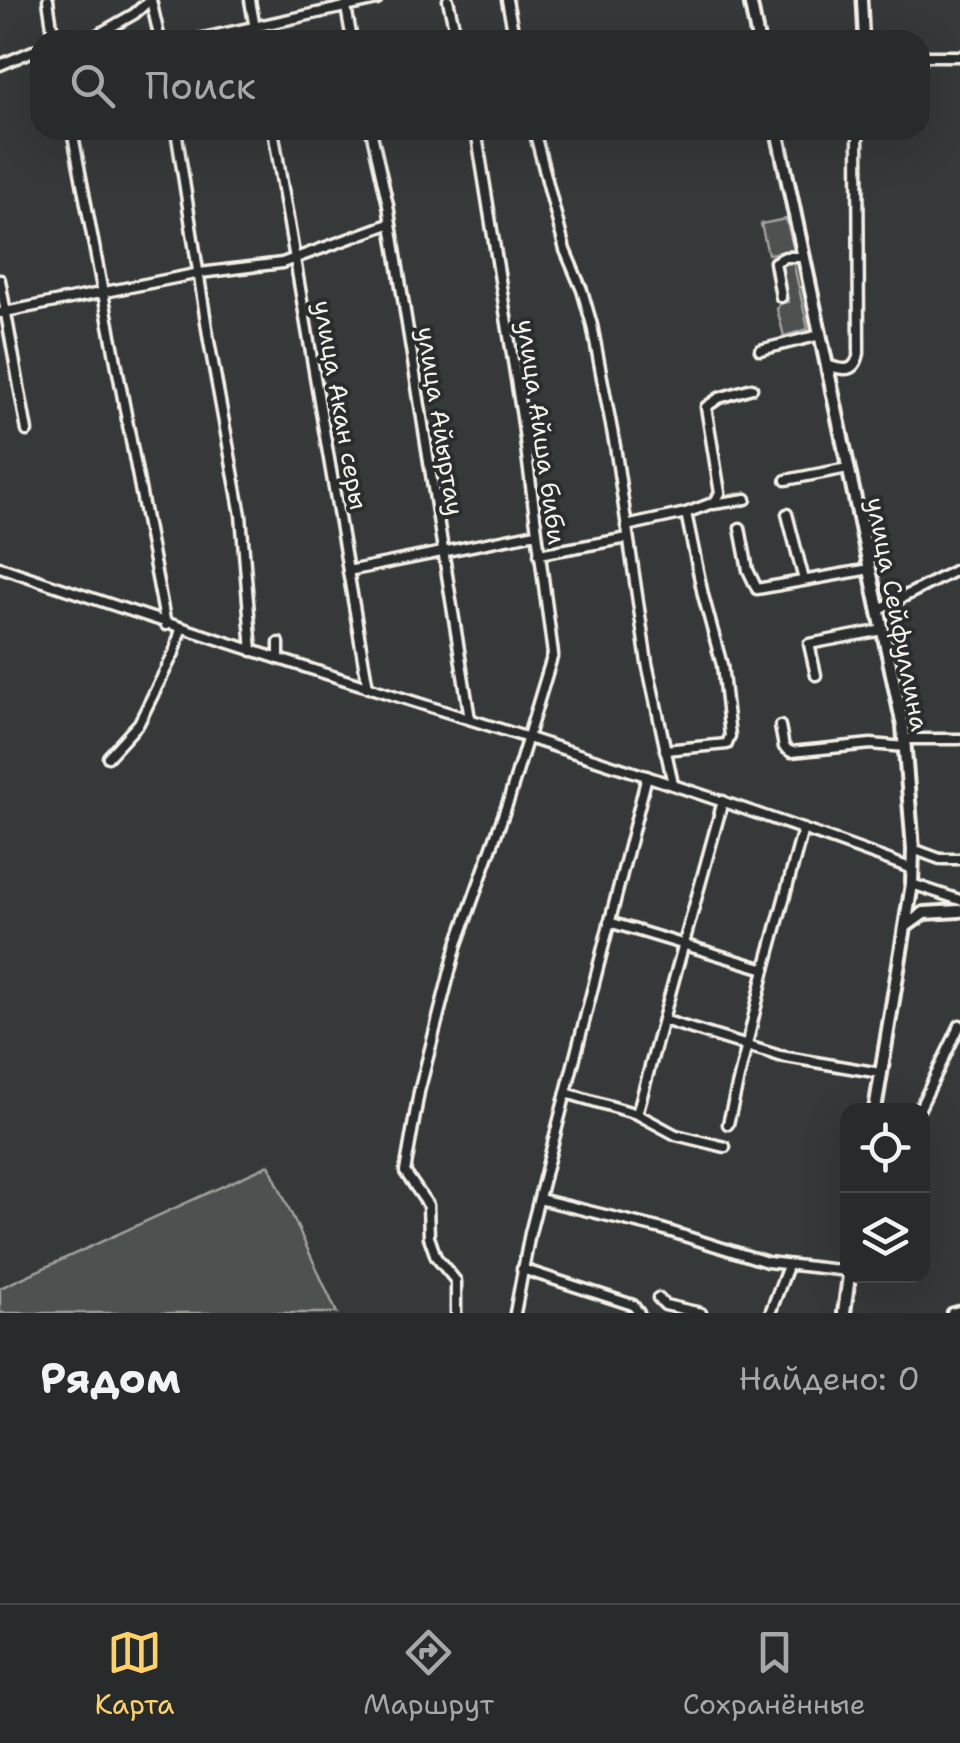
<!DOCTYPE html>
<html lang="ru">
<meta charset="utf-8">
<style>
:root{--surface:#282b2b;--page:#343737;--text:#f1f3f6;--muted:#a5a7a9;--line:#444747;--accent:#ffd166}
body{margin:0;font-family:"Shantell Sans",sans-serif;background:var(--page);color:var(--text)}
.controls{position:absolute;right:30px;bottom:30px;display:grid;overflow:hidden;border-radius:20px;box-shadow:0 10px 40px #0002}
.controls button{width:90px;height:90px;display:grid;place-items:center;padding:0;border:0;border-bottom:2px solid var(--line);background:var(--surface);color:var(--text);font:50px sans-serif}
.list{margin:0;padding:0;list-style:none}
h2{display:flex;justify-content:space-between;align-items:center;height:130px;margin:0;padding:0 40px;font-size:42px}
h2 small{font-size:32px;font-weight:400;color:var(--muted)}
.icon{flex:none;width:55px;height:55px;fill:none;stroke:currentColor;stroke-width:2;stroke-linecap:round;stroke-linejoin:round}
.map{position:relative;flex:none;width:960px;height:1313px;overflow:hidden}
.search{position:absolute;background:var(--surface);box-shadow:0 10px 40px #0002;left:30px;right:30px;top:30px;height:110px;display:flex;align-items:center;gap:25px;box-sizing:border-box;padding:0 35px;border-radius:30px;color:var(--muted);font-size:38px}
.sheet{height:290px;background:var(--surface)}
nav{display:flex;justify-content:space-around;align-items:center;box-sizing:border-box;height:140px;border-top:2px solid var(--line);background:var(--surface);font-size:28px;color:var(--muted)}
nav a{display:grid;justify-items:center;gap:5px}
nav .on{color:var(--accent)}
.map>svg:first-child{display:block}
.green{fill:#4e514f;stroke:#a1a19c;stroke-width:2.5}
.lines{fill:none;stroke-linecap:round;stroke-linejoin:round}
.minor-casing{stroke:#f4f1e8;stroke-width:15}
.major-casing{stroke:#f4f1e8;stroke-width:18}
.minor{stroke:#2a2d2e;stroke-width:8}
.major{stroke:#2a2d2e;stroke-width:10}
.labels{text-anchor:middle;stroke-width:8;stroke-linejoin:round;paint-order:stroke}
.street-label{font-size:25px;fill:#f4f1e8;stroke:#2a2d2e}
</style>
<div class="map">
<svg width="960" height="1313" viewBox="0 0 960 1313">
<rect width="100%" height="100%" fill="#363939"/>
<filter id="ink" filterUnits="userSpaceOnUse"><feTurbulence type="fractalNoise" baseFrequency=".01" numOctaves="2"/><feDisplacementMap in="SourceGraphic" scale="20" xChannelSelector="R" yChannelSelector="G"/><feConvolveMatrix kernelMatrix="1 2 1 2 8 2 1 2 1" color-interpolation-filters="sRGB"/></filter>
<g filter="url(#ink)">
<!-- green -->
<g class="green">
<path d="M786,219L794,250L768,254L761,224Z"/>
<path d="M793,261L808,329L784,336L777,309L780,303L788,302L780,262Z"/>
<path d="M269,1165L337,1313H0V1288Z"/>
</g>
<g class="lines">
<!-- minor casing -->
<g class="minor-casing">
<g id="minor">
<path d="M48,0L54,40"/>
<path d="M151,0L160,40"/>
<path d="M250,0L257,40"/>
<path d="M448,0L457,40"/>
<path d="M507,0L515,40"/>
<path d="M862,0L864,40"/>
<path d="M346,7L352,40"/>
<path d="M90,39L134,14L150,0"/>
<path d="M69,40H94"/>
<path d="M194,40L377,0"/>
<path d="M920,56H960"/>
<path d="M0,65L40,48"/>
<path d="M72,130L166,625"/>
<path d="M176,130L209,341L241,515L252,651"/>
<path d="M273,130L368,688"/>
<path d="M371,130L388,205L470,719"/>
<path d="M534,130L565,250L582,290L592,325L615,446L647,663L673,784"/>
<path d="M0,280L27,431"/>
<path d="M781,297L775,262L785,257H804"/>
<path d="M0,313L200,273L282,263L389,224"/>
<path d="M760,350L820,335"/>
<path d="M827,365C844,371 855,373 859,353L858,130"/>
<path d="M786,480L848,468"/>
<path d="M713,504L746,499"/>
<path d="M787,514L804,580"/>
<path d="M626,526L686,513L715,502L720,493L706,407L719,398L752,388"/>
<path d="M740,528L748,570L757,589L870,569"/>
<path d="M539,554L628,538"/>
<path d="M0,567C303,672 612,757 913,869"/>
<path d="M348,571L536,533"/>
<path d="M878,610L960,568"/>
<path d="M279,643V659"/>
<path d="M816,675L809,644L883,630"/>
<path d="M780,726L784,747L791,752L871,744L905,747"/>
<path d="M904,739H960"/>
<path d="M665,750L727,744L730,736L722,665L703,595L686,513"/>
<path d="M108,757L139,723L174,653L181,629"/>
<path d="M913,849L940,859H960"/>
<path d="M912,884L960,900"/>
<path d="M609,922L765,969"/>
<path d="M663,1020L780,1056L880,1073"/>
<path d="M566,1093L637,1114L676,1135L725,1147"/>
<path d="M919,1110L960,1025"/>
<path d="M637,1114L723,801"/>
<path d="M728,1124L765,969L803,829"/>
<path d="M539,1199L662,1229L767,1262L848,1271"/>
<path d="M522,1269L633,1305L639,1313"/>
<path d="M658,1298L665,1305L701,1313"/>
<path d="M456,1313V1281L436,1257L429,1237L428,1205L405,1172L419,1092L457,944L509,799L553,654L522,417L476,130"/>
<path d="M515,1313L530,1233L647,776"/>
<path d="M770,1313L788,1266"/>
<path d="M952,1313L960,1311"/>
</g>
</g>
<!-- major casing -->
<g class="major-casing">
<g id="major">
<path d="M750,0L758,40"/>
<path d="M777,130L903,726L913,849L912,884L875,1110"/>
<path d="M906,926L924,913L960,911"/>
<path d="M844,1313L849,1276"/>
</g>
</g>
<!-- minor -->
<use href="#minor" class="minor"/>
<!-- major -->
<use href="#major" class="major"/>
</g>
</g>
<g class="labels">
<!-- street labels -->
<g class="street-label">
<text transform="translate(341 405) rotate(80)" y="9">улица Акан серы</text>
<text transform="translate(441 421) rotate(81)" y="9">улица Айыртау</text>
<text transform="translate(542 432) rotate(82)" y="9">улица Айша биби</text>
<text transform="translate(898 614) rotate(79)" y="9">улица Сейфуллина</text>
</g>
</g>
</svg>
<div class="controls">
<button><svg class="icon" aria-label="locate" viewBox="0 0 24 24"><circle cx="12" cy="12" r="6"/><path d="M12 2v4M12 18v4M2 12h4M18 12h4"/></svg></button>
<button><svg class="icon" aria-label="layers" viewBox="0 0 24 24"><path d="M12 4l9 5-9 5-9-5zM3 14l9 5 9-5"/></svg></button>
</div>
<div class="search"><svg class="icon" aria-label="search" viewBox="0 0 24 24"><circle cx="10" cy="10" r="6"/><path d="M15 15l6 6"/></svg>Поиск</div>
</div>
<section class="sheet">
<h2>Рядом<small>Найдено: 0</small></h2>
<ul class="list">
</ul>
</section>
<nav>
<a class="on"><svg class="icon" aria-label="map" viewBox="0 0 24 24"><path d="M3 6l6-2 6 2 6-2v14l-6 2-6-2-6 2zM9 4v14M15 6v14"/></svg>Карта</a>
<a><svg class="icon" aria-label="directions" viewBox="0 0 24 24"><path d="M12 3l9 9-9 9-9-9zM9 14v-3h6M13 9l2 2-2 2"/></svg>Маршрут</a>
<a><svg class="icon" aria-label="saved" viewBox="0 0 24 24"><path d="M7 4h10v16l-5-4-5 4z"/></svg>Сохранённые</a>
</nav>
